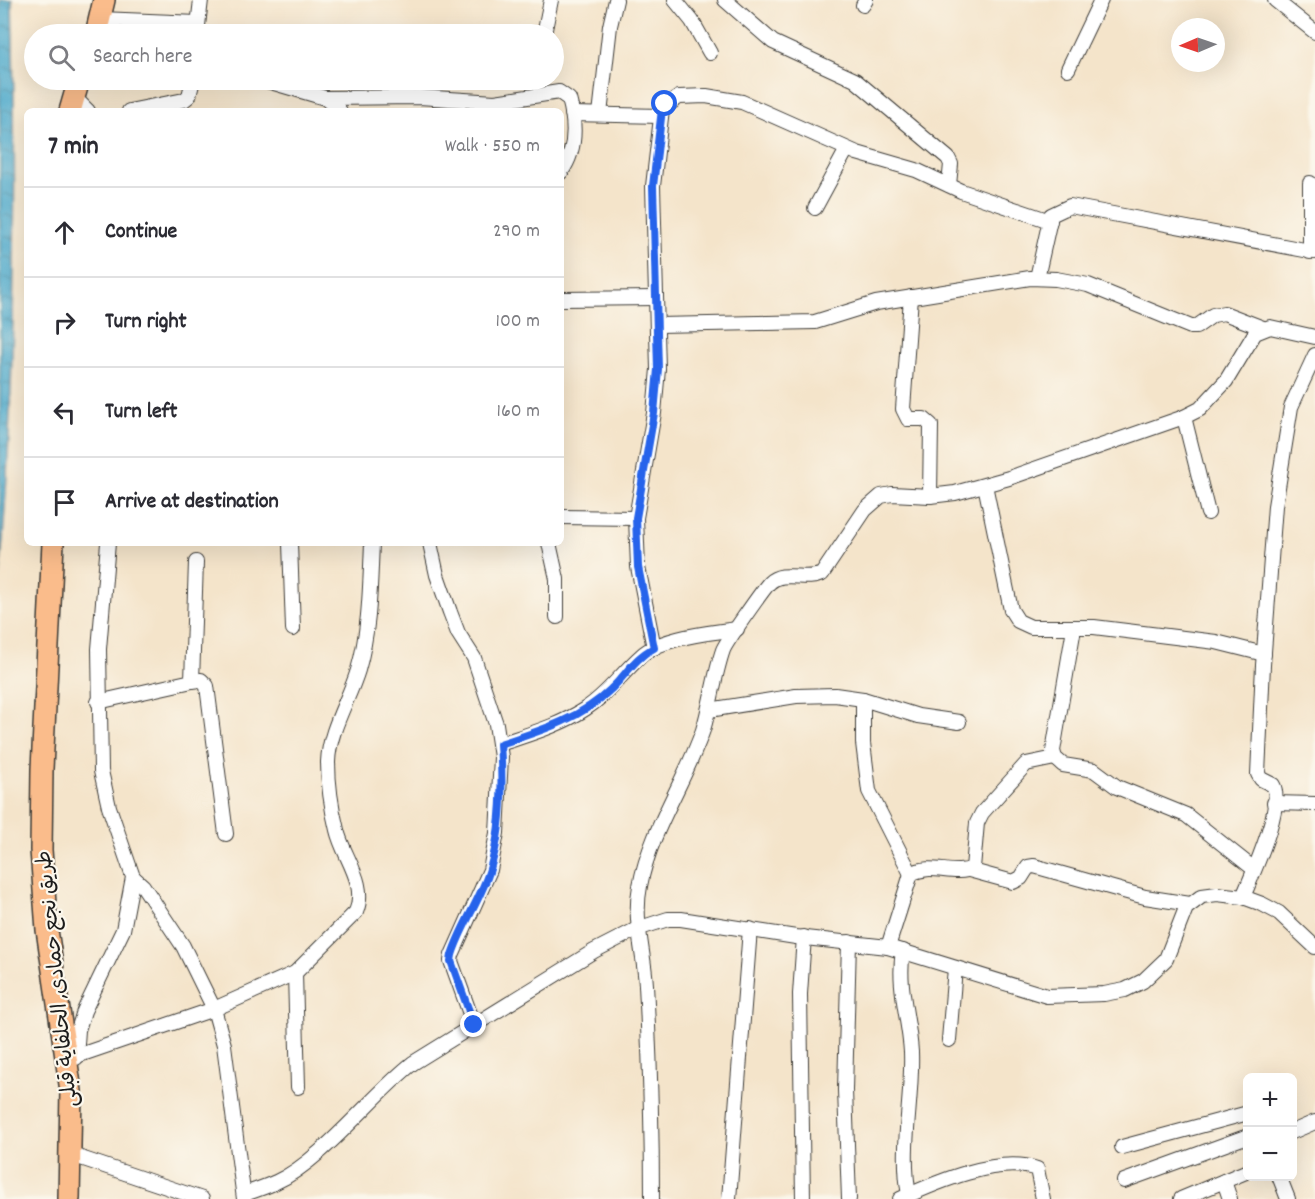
<!DOCTYPE html>
<meta charset="utf-8">
<style>
:root{--surface:#fff;--page:#f7f7f7;--text:#2b2b33;--muted:#7c7c81;--line:#e1e1e2}
body{margin:0;font-family:Dekko,"Playpen Sans Arabic",sans-serif;background:var(--page);color:var(--text)}
.controls{position:absolute;right:18px;bottom:18px;display:grid;overflow:hidden;border-radius:9px;box-shadow:0 6px 24px #0002}
.controls button{width:54px;height:54px;display:grid;place-items:center;padding:0;border:0;border-bottom:2px solid var(--line);background:var(--surface);color:var(--text);font:30px sans-serif}
.compass{position:absolute;left:1171px;top:18px;width:54px;height:54px;border-radius:50%;background:var(--surface);box-shadow:0 6px 24px #0002;rotate:268deg}
.stop{position:absolute;width:18px;height:18px;margin:-14px;border:4px solid #2563eb;border-radius:50%;background:#fff}
.stop.end{background:#2563eb;border-color:#fff;box-shadow:0 2px 6px #0008}
.list{margin:0;padding:0;list-style:none}
h2{display:flex;justify-content:space-between;align-items:center;height:78px;margin:0;padding:0 24px;font-size:26px}
h2 small{font-size:20px;font-weight:400;color:var(--muted)}
.list li{display:grid;grid-template-columns:39px 1fr auto;gap:18px;align-items:center;box-sizing:border-box;height:90px;padding:0 24px;border-top:2px solid var(--line)}
.list b{display:block;font-size:22px;white-space:nowrap}
.list em{font-size:20px;font-style:normal;color:var(--muted)}
.icon{flex:none;width:33px;height:33px;fill:none;stroke:currentColor;stroke-width:2;stroke-linecap:round;stroke-linejoin:round}
.map{position:relative;flex:none;width:1315px;height:1199px;overflow:hidden}
.search{position:absolute;background:var(--surface);box-shadow:0 6px 24px #0002;left:24px;top:24px;width:540px;height:66px;display:flex;align-items:center;gap:15px;box-sizing:border-box;padding:0 21px;border-radius:33px;color:var(--muted);font-size:22px}
.panel{position:absolute;background:var(--surface);box-shadow:0 6px 24px #0002;left:24px;top:108px;width:540px;height:438px;border-radius:9px}
.map>svg:first-child{display:block}
.water{fill:url(#water-ripples);stroke:#346273;stroke-width:1.5}
.lines{fill:none;stroke-linecap:round;stroke-linejoin:round}
.street-casing{stroke:#3c3a36;stroke-width:16}
.primary-casing{stroke:#3c3a36;stroke-width:24}
.street{stroke:#fff;stroke-width:14}
.primary{stroke:#fabc8b;stroke-width:21}
.route{stroke:#2563eb;stroke-width:8}
.labels{text-anchor:middle;stroke-width:4.5;stroke-linejoin:round;paint-order:stroke}
.street-label{font-size:21px;fill:#1c1c1c;stroke:#fbf7ec}
</style>
<div class="map">
<svg width="1315" height="1199" viewBox="0 0 1315 1199">
<defs>
<pattern id="water-ripples" width="26" height="14" patternUnits="userSpaceOnUse" patternTransform="scale(1.5)"><rect width="26" height="14" fill="#4ca8ca"/><path d="M2 4q2-2 4 0t4 0M15 11q2-2 4 0t4 0" fill="none" stroke="#3e88a3"/></pattern>
</defs>
<rect width="100%" height="100%" fill="#fbf7ec"/>
<filter id="ink" filterUnits="userSpaceOnUse"><feTurbulence type="fractalNoise" baseFrequency=".0167" numOctaves="2"/><feDisplacementMap in="SourceGraphic" scale="12" xChannelSelector="R" yChannelSelector="G"/><feConvolveMatrix kernelMatrix="1 2 1 2 8 2 1 2 1" color-interpolation-filters="sRGB"/></filter>
<filter id="wash" filterUnits="userSpaceOnUse"><feTurbulence type="fractalNoise" baseFrequency=".008" numOctaves="4" result="noise"/><feDisplacementMap in="SourceGraphic" scale="24" xChannelSelector="R" yChannelSelector="G"/><feGaussianBlur stdDeviation="1.35" result="paint"/><feColorMatrix in="noise" values="0 0 0 0 0 0 0 0 0 0 0 0 0 0 0 0 0 1.4 0 .05"/><feComposite in="paint" operator="in"/></filter>
<g filter="url(#wash)">
<rect width="100%" height="100%" fill="#f4e4ca"/>
<!-- water -->
<path class="water" d="M0,0H12C17,192 16,384 0,576Z"/>
</g>
<g filter="url(#ink)">
<g class="lines">
<!-- street casing -->
<g class="street-casing">
<g id="street">
<path d="M675,0L692,21L710,53"/>
<path d="M725,0L773,42L855,80L948,158L951,164L949,185"/>
<path d="M1275,0L1315,32"/>
<path d="M863,5L866,0"/>
<path d="M100,19L198,23"/>
<path d="M197,34L201,0"/>
<path d="M544,34L551,0"/>
<path d="M1068,69L1101,0"/>
<path d="M264,80L325,98L340,111"/>
<path d="M73,96L88,111"/>
<path d="M325,98L419,97L495,102L559,92L569,99C576,124 576,151 561,172"/>
<path d="M129,111L184,100L189,96L193,80"/>
<path d="M572,114L661,116"/>
<path d="M600,114L610,26L616,0"/>
<path d="M815,208L847,149"/>
<path d="M1310,252V183"/>
<path d="M1037,278L1051,215L1070,206L1315,252"/>
<path d="M911,297L903,409L908,419H924L931,425L930,496"/>
<path d="M561,299L656,298"/>
<path d="M658,325L815,322L876,303L1030,278L1056,279L1088,285L1191,327H1196L1213,315L1224,313L1263,328"/>
<path d="M1184,417L1208,513"/>
<path d="M985,485L1011,610L1018,621L1031,627H1094L1216,642L1264,654"/>
<path d="M561,517L636,518"/>
<path d="M290,543L293,629"/>
<path d="M430,543L437,575L450,612L458,633L474,658L496,724L501,757L497,833L490,870L452,955L451,961L474,1025"/>
<path d="M549,543L557,579V617"/>
<path d="M1074,628L1053,751L1055,758L1063,765L1094,770L1117,787L1186,815L1254,869"/>
<path d="M654,648L638,567L636,518L654,413L658,369L653,186L662,109L679,97L706,96L742,102L857,153L916,170L961,191L1050,221"/>
<path d="M192,681L201,680L207,686L226,834"/>
<path d="M863,699V743L869,791L911,874"/>
<path d="M98,702L192,681L196,562"/>
<path d="M709,710L796,696L835,695L863,699L918,716L959,722"/>
<path d="M500,744C529,734 559,726 585,709C607,695 621,674 641,656C659,638 712,632 737,629"/>
<path d="M1274,803L1315,804"/>
<path d="M969,870L1013,882L1021,878L1028,867L1034,866L1145,897L1190,904"/>
<path d="M133,877L143,886L183,946L214,1009L224,1045L244,1199"/>
<path d="M1243,897C1252,875 1285,805 1273,785L1261,779L1258,774L1263,665L1275,506L1291,407L1315,355"/>
<path d="M849,942L845,1090L849,1199"/>
<path d="M888,947L911,874C931,862 953,877 973,868L977,823L982,813L1026,764L1055,758"/>
<path d="M903,951C897,987 909,1017 911,1052C913,1100 900,1147 909,1195"/>
<path d="M295,973L298,1087"/>
<path d="M949,1040L955,968"/>
<path d="M76,1058L78,1030L84,1011L123,930L133,877L109,807L101,771L99,649L108,543"/>
<path d="M68,1059L214,1009L295,973L356,912C368,883 343,857 337,830C332,810 328,782 328,762C329,730 349,700 358,670C370,629 370,585 372,543"/>
<path d="M1292,1132L1315,1122"/>
<path d="M1122,1147L1248,1113"/>
<path d="M72,1155L202,1199"/>
<path d="M1279,1176L1288,1199"/>
<path d="M1124,1181L1248,1136"/>
<path d="M1224,1181L1230,1199"/>
<path d="M245,1194C255,1190 266,1187 276,1182C322,1161 371,1096 413,1063L594,951L637,929L668,919H681L796,937L888,947L1047,996L1104,994L1125,990L1143,981L1166,959L1186,908L1202,896L1217,894L1243,897L1262,904L1279,913L1315,947"/>
<path d="M652,1199C652,1127 650,1057 646,985C644,951 633,920 640,886C650,831 685,782 703,730C711,704 714,676 723,650C726,642 762,591 769,583C783,569 805,582 822,574L865,510L881,496L892,494L930,496L955,493L1009,478L1184,417L1200,409L1226,381L1255,333L1270,327L1315,337"/>
<path d="M729,1199L750,929"/>
<path d="M803,1199L800,994L804,937"/>
<path d="M900,1199C935,1183 999,1155 1037,1169L1043,1199"/>
<path d="M1181,1199L1248,1171"/>
</g>
</g>
<!-- primary casing -->
<g class="primary-casing">
<g id="primary">
<path d="M96,34L104,0"/>
<path d="M70,111L79,80"/>
<path d="M53,543L42,769L41,850L47,930L71,1091L69,1199"/>
</g>
</g>
<!-- street -->
<use href="#street" class="street"/>
<!-- primary -->
<use href="#primary" class="primary"/>
</g>
</g>
<g class="lines" filter="url(#ink)">
<!-- route -->
<path class="route" d="M474,1025L451,961L452,955C461,926 481,899 490,869C502,830 503,784 500,744C540,731 581,719 611,689C626,675 635,657 654,648L638,567L636,518L654,413L658,369L653,186L662,109L665,104"/>
</g>
<g class="labels">
<!-- street labels -->
<g class="street-label">
<text transform="translate(56 979) rotate(-96)" y="7">طريق نجع حمادى, الحلفاية قبلى</text>
</g>
</g>
</svg>
<div class="controls">
<button>+</button>
<button>−</button>
</div>
<svg class="compass" viewBox="-18 -18 36 36"><path d="M0-13l5 13h-10z" fill="#e53935"/><path d="M0 13l5-13h-10z" fill="#7c7c81"/></svg>
<div class="stop" style="left:665px;top:104px"></div>
<div class="stop end" style="left:474px;top:1025px"></div>
<div class="search"><svg class="icon" aria-label="search" viewBox="0 0 24 24"><circle cx="10" cy="10" r="6"/><path d="M15 15l6 6"/></svg>Search here</div>
<section class="panel">
<h2>7 min<small>Walk · 550 m</small></h2>
<ul class="list">
<li><svg class="icon" aria-label="ahead" viewBox="0 0 24 24"><path d="M12 20V5M6 11l6-6 6 6"/></svg><div><b>Continue</b></div><em>290 m</em></li>
<li><svg class="icon" aria-label="right" viewBox="0 0 24 24"><path d="M7 20v-9h11M14 6l5 5-5 5"/></svg><div><b>Turn right</b></div><em>100 m</em></li>
<li><svg class="icon" aria-label="left" viewBox="0 0 24 24"><path d="M17 20v-9H6M10 6l-5 5 5 5"/></svg><div><b>Turn left</b></div><em>160 m</em></li>
<li><svg class="icon" aria-label="arrive" viewBox="0 0 24 24"><path d="M6 21V4h12l-3 4 3 4H6"/></svg><div><b>Arrive at destination</b></div></li>
</ul>
</section>
</div>
